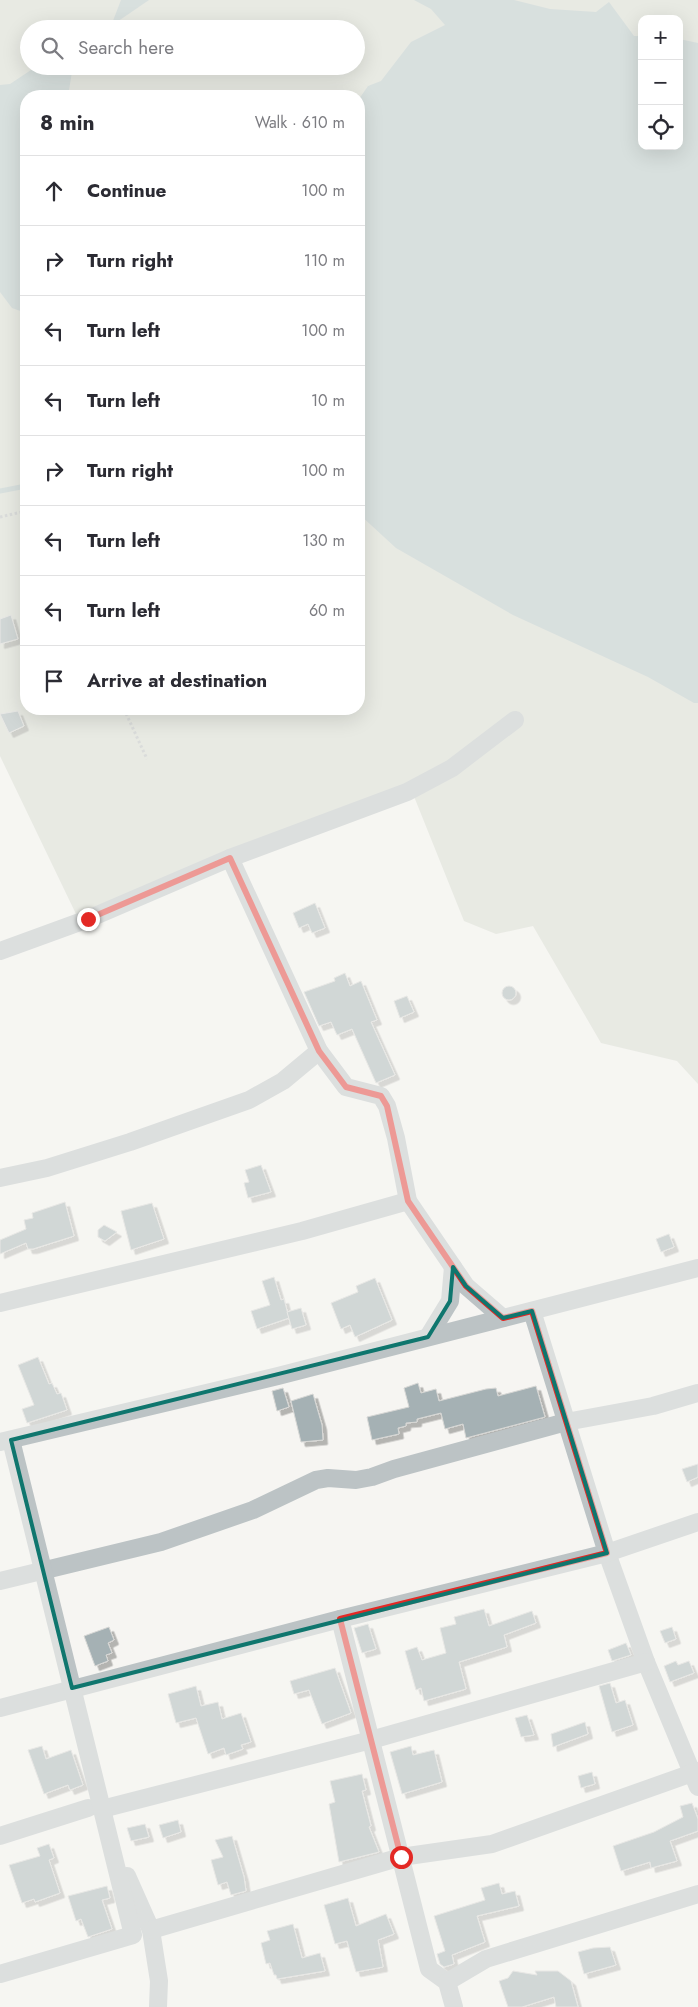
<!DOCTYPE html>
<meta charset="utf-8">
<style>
:root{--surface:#fff;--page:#f7f7f7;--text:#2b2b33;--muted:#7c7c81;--line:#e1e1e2}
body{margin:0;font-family:Jost,sans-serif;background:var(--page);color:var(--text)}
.controls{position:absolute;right:15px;top:15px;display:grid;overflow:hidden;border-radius:10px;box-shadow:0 5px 20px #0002}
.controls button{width:45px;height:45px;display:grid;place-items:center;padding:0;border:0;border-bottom:1px solid var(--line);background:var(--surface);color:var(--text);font:25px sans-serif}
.stop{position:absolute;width:15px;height:15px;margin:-11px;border:4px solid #e32925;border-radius:50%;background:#fff}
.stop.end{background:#e32925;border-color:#fff;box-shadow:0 1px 5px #0008}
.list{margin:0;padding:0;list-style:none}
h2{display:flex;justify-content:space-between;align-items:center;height:65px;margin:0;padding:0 20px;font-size:21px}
h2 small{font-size:16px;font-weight:400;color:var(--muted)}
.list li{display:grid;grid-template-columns:32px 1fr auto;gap:15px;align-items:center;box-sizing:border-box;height:70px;padding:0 20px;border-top:1px solid var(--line)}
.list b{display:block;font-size:19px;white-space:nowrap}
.list em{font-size:16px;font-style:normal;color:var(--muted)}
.icon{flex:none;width:28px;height:28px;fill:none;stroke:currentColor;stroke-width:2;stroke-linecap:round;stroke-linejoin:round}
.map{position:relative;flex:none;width:698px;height:2007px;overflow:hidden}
.search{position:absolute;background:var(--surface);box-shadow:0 5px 20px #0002;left:20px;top:20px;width:345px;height:55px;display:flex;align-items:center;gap:12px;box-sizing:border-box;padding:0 18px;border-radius:28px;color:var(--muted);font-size:19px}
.panel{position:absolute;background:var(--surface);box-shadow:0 5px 20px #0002;left:20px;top:90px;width:345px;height:625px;border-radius:20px}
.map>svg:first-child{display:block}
.green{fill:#d7dbd1;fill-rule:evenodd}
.water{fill:#b4c5c6}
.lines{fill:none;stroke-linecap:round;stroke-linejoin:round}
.stream{stroke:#b4c5c6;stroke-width:5}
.building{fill:#a5b1b4;stroke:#d7d7d5;filter:url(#shadow)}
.path{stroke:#b9bdbe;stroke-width:3;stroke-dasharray:2.5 2.5;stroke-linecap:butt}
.minor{stroke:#bcc3c5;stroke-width:18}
.route{stroke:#e32925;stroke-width:6}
.marked{fill:none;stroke:#0f766e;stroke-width:4;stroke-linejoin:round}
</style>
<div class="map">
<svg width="698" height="2007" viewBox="0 0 698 2007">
<defs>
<filter id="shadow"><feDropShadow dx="4.5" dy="4.5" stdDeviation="0" flood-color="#0004"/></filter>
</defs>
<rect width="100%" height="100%" fill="#f6f5f2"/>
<!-- green -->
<path class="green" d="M0,0H698V1084L677,1061L601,1043L533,926L496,934L464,921L409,784L76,914L0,756ZM642,19H679V146H642ZM29,29H356V66H29ZM26,96H359V709H26Z"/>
<!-- water -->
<g class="water">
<path d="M121,0H149L111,26Z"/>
<path d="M414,0H514L550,9L596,12L609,2L634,36H642V146H679V39L698,43V703H694L648,677L513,615L396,548L359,514V99L368,86L381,81L411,42L445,25L431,9Z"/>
<path d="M48,66H73L68,96H26V313L12,308L0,292V85L10,84L31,70Z"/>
</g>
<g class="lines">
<!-- stream -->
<path class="stream" d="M0,491L26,486"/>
</g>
<!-- building -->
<g class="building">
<path d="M11,615L18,639L0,644V619Z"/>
<path d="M18,711L24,726L9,733L0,714Z"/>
<path d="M315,903L325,928L312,933L308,924L299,928L293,913Z"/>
<path d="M345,973L350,986L361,981L377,1020L371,1022L395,1075L376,1083L352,1029L337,1035L331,1022L319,1026L304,992L335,981L334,978Z"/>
<circle cx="509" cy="993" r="7"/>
<path d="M407,996L414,1012L400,1018L394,1001Z"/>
<path d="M261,1165L271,1192L248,1198L244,1183L249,1182L245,1170Z"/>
<path d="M65,1202L74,1236L33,1249H28L26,1243L0,1254V1240L26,1229L24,1220L33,1218L32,1213Z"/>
<path d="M152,1203L164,1239L131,1250L121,1211Z"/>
<path d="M104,1225L117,1232L105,1241L98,1237V1230Z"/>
<path d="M669,1234L674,1247L661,1252L656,1239Z"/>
<path d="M274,1277L281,1300L284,1299L289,1318L257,1329L251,1311L270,1305L262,1281Z"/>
<path d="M375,1278L392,1320L355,1337L350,1325L341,1329L331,1303L358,1292L356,1286Z"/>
<path d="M301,1308L306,1325L292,1329L287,1312Z"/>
<path d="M38,1357L49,1384L52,1383L57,1394L61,1393L67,1410L27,1423L22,1409L34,1405L18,1365Z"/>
<path d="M418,1383L421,1393L436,1389L439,1401L486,1389L496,1388L498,1396L536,1386L545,1417L466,1438L463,1424L445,1429L441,1413L417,1419V1422L406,1423V1426L398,1428L399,1434L372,1440L367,1417L409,1407L404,1388Z"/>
<path d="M283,1388L289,1407L277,1411L272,1391Z"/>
<path d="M313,1394L322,1425L323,1440L301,1442L291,1401Z"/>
<path d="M698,1464V1477L687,1482L682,1469Z"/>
<path d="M484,1609L489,1626L532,1611L536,1623L504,1635L507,1647L459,1662L466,1689L424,1701L421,1688L416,1690L405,1651L417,1647L422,1660L446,1653L440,1628L456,1624L454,1617Z"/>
<path d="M368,1624L376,1649L362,1653L354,1628Z"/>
<path d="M109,1627L114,1640L108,1643L112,1653L106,1655L108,1661L95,1666L84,1636Z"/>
<path d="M672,1627L676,1639L665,1643L660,1631Z"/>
<path d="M626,1643L631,1655L612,1661L608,1650Z"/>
<path d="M676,1661L678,1665L689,1661L694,1673L670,1682L664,1666Z"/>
<path d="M335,1668L351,1713L322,1724L309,1690L294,1694L290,1681Z"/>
<path d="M610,1683L616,1703L625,1700L633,1725L612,1732L599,1686Z"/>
<path d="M196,1686L201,1706L218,1702L222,1719L241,1713L251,1742L241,1745L243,1749L226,1755L224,1748L208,1754L196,1718L176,1723L168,1694Z"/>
<path d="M527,1715L534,1735L521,1737L515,1718Z"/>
<path d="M585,1722L588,1734L553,1747L551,1734Z"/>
<path d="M42,1746L46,1759L71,1750L83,1785L70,1790L68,1785L44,1794L28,1750Z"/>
<path d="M411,1746L413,1755L434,1750L442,1782L402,1794L390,1752Z"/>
<path d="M592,1772L595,1784L581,1788L578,1776Z"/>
<path d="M362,1774L366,1790L362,1791L371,1826L369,1827L379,1852L339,1862L329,1804L335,1802L330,1781Z"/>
<path d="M692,1803L698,1819V1831L670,1841L677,1861L651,1868L650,1862L621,1871L613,1846L654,1832L683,1817L680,1806Z"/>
<path d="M178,1820L181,1832L163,1838L159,1825Z"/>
<path d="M145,1824L149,1837L131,1841L127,1828Z"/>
<path d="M232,1836L244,1877L246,1891L231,1895L227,1882L218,1885L211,1860L223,1857L215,1840Z"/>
<path d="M49,1844L54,1858L49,1860L60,1893L35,1902L34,1899L22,1903L9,1865L40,1856L37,1848Z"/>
<path d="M499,1883L502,1894L515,1891L519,1906L477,1916L485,1942L452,1955L454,1964L444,1967L440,1964L437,1954L445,1951L434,1916L485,1900L481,1888Z"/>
<path d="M107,1886L110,1898L102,1900L112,1929L88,1937L81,1919L76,1921L68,1896Z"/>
<path d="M348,1898L356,1926L386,1914L394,1934L378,1940L383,1967L356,1972L347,1941L335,1944L324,1905Z"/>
<path d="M293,1924L302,1958L320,1953L325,1971L277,1979L276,1975H274L270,1963L266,1964L261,1943L270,1940L267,1931Z"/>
<path d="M610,1947L616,1965L584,1974L578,1952L593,1948Z"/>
<path d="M513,1971L537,1975L535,1971H558L571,1981L578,2007H556L554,1997L522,2007H508L499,1981L508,1978Z"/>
</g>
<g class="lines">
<!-- path -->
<g class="path">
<path d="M0,517L26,511"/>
<path d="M124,709L147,759"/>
</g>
<!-- minor -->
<g class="minor">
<path d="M230,858L319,1051L346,1087L381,1096L387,1106L396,1138L408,1201L466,1286L503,1318"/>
<path d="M0,951L88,919L230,858L407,792L452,768L515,720"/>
<path d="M0,1178L47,1168L130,1142L249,1100L283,1081L319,1051"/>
<path d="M0,1303L302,1231L408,1201"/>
<path d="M532,1311L607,1553L646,1662L698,1787"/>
<path d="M428,1337L450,1301L453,1267"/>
<path d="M0,1442L278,1376L698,1268"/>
<path d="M0,1581L161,1542L253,1510L316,1480L328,1478L356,1480L372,1477L394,1469L566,1422L653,1406L698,1393"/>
<path d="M340,1619L429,1969L447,1982L454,2007"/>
<path d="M0,1708L340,1619L607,1553L698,1522"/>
<path d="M102,1809L371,1740L646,1662"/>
<path d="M0,1836L88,1808"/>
<path d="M127,1876L151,1930L159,1981L158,2007"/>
<path d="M151,1930L401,1857L492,1844L698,1771"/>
<path d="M0,1974L133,1935L11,1440"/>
<path d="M447,1982L486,1959L698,1894"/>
</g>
</g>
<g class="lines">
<!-- route -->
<path class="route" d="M88,919L230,858L319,1051L346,1087L381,1096L387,1106L408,1201L466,1286L503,1318L532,1311L607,1553L340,1619L401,1857"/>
</g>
<!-- marked area -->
<path d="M0 0H698V2007H0ZM453,1267L466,1286L503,1318L532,1311L607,1553L72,1688L11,1440L428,1337L450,1301Z" fill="#f6f5f2" fill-opacity=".55" fill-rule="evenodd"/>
<path class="marked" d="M453,1267L466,1286L503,1318L532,1311L607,1553L72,1688L11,1440L428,1337L450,1301Z"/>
</svg>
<div class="controls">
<button>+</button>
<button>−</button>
<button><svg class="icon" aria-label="locate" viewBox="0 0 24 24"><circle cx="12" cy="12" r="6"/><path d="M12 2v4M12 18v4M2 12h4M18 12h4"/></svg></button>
</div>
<div class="stop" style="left:401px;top:1857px"></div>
<div class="stop end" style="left:88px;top:919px"></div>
<div class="search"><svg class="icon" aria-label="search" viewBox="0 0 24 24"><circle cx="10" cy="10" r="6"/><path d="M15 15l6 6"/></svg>Search here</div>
<section class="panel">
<h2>8 min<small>Walk · 610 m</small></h2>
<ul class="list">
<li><svg class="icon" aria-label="ahead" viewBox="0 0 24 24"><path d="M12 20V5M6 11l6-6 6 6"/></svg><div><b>Continue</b></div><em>100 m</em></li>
<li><svg class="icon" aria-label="right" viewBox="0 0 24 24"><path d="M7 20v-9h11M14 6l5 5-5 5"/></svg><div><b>Turn right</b></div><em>110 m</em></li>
<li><svg class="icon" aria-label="left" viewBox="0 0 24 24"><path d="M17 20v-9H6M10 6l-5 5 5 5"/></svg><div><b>Turn left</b></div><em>100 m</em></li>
<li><svg class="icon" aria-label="left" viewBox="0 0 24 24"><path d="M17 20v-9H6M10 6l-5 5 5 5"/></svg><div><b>Turn left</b></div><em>10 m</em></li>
<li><svg class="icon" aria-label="right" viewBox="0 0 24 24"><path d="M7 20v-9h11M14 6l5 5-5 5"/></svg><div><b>Turn right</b></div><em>100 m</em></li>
<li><svg class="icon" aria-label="left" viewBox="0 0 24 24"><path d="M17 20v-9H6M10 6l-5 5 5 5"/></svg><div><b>Turn left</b></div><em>130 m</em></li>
<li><svg class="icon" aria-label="left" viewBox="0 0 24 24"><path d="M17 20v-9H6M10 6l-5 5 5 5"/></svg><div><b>Turn left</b></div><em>60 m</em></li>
<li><svg class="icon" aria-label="arrive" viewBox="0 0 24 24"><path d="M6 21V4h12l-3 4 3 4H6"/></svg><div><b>Arrive at destination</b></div></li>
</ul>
</section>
</div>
